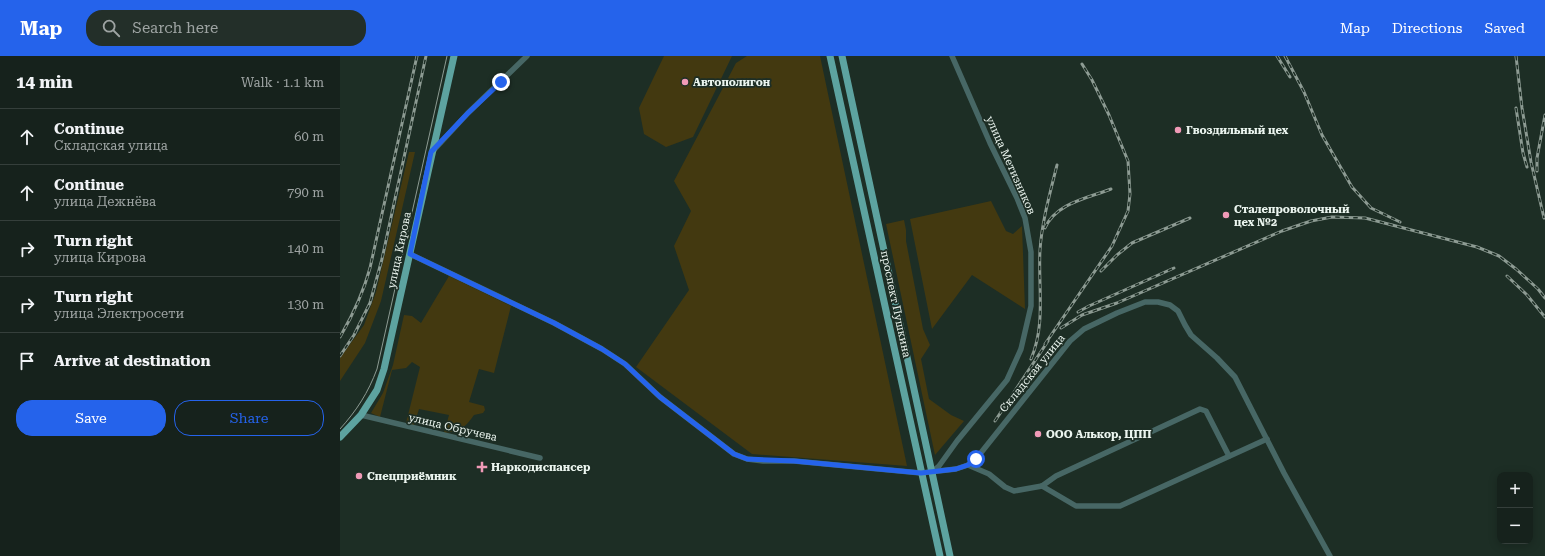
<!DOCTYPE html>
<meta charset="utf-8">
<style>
:root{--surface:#16221c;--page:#232f29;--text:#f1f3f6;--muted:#9ea4a3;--line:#353f3b;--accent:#2563eb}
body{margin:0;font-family:"Roboto Serif",serif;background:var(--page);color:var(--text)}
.controls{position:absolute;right:12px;bottom:12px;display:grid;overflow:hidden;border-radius:8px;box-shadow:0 2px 10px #0003}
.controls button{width:36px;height:36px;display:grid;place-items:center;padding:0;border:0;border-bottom:1px solid var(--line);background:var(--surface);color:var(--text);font:20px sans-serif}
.stop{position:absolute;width:12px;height:12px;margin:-9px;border:3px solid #2563eb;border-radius:50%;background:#fff}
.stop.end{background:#2563eb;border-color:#fff;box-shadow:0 1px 4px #0008}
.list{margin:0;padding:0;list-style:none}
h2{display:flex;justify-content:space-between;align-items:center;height:52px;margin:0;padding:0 16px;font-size:17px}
h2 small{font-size:13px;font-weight:400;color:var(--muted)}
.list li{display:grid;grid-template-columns:26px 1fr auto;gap:12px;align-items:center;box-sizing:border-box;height:56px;padding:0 16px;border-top:1px solid var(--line)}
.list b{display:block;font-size:15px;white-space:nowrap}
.list p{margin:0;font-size:13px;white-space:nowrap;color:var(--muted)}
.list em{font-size:13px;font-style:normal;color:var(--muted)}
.actions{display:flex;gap:8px;padding:12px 16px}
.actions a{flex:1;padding:9px 0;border:1px solid var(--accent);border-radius:16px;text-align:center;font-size:14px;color:var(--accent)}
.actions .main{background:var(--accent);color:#fff}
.icon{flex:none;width:22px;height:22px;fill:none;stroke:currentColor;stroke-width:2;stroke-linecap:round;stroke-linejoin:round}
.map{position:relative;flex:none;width:1205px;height:500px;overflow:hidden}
header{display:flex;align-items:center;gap:24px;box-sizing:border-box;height:56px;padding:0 20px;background:var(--accent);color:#fff}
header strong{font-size:19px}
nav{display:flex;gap:22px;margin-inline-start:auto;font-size:14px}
.search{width:280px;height:36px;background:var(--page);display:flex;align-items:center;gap:10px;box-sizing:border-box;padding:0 14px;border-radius:16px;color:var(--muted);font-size:15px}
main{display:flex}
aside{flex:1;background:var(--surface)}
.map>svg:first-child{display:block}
.green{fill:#433910}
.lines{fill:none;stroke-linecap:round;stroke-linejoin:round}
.minor{stroke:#476765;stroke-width:5.5}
.major{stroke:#5da3a0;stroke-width:7}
.tram{stroke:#8d9b93;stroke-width:1}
.rail-casing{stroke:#8d9b93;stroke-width:3}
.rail{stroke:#1d2e25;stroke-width:1.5;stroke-dasharray:4.5;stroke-linecap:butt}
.route{stroke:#2563eb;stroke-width:5}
.poi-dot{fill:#f09ab7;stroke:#1d2e25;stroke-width:1.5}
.labels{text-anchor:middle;stroke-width:3.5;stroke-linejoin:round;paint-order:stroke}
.poi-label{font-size:11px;font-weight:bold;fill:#ebf5ef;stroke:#1d2e25;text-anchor:start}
.street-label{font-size:11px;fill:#ebf5ef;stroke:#1d2e25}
</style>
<header>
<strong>Map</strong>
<div class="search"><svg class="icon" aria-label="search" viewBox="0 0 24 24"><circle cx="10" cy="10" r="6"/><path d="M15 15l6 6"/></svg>Search here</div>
<nav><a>Map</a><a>Directions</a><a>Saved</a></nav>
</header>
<main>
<aside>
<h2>14 min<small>Walk · 1.1 km</small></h2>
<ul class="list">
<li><svg class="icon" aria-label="ahead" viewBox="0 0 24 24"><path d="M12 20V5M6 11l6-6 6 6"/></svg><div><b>Continue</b><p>Складская улица</p></div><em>60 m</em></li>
<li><svg class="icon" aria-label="ahead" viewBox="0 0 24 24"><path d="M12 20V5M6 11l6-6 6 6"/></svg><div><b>Continue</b><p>улица Дежнёва</p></div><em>790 m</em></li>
<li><svg class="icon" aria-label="right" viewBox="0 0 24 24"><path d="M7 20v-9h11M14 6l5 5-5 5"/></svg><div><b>Turn right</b><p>улица Кирова</p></div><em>140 m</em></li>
<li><svg class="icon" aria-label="right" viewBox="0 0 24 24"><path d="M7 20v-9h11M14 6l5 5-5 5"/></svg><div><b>Turn right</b><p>улица Электросети</p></div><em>130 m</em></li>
<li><svg class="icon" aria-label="arrive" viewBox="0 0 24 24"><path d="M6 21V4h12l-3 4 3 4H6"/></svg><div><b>Arrive at destination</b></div></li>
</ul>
<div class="actions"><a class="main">Save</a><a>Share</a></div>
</aside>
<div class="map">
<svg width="1205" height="500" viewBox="0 0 1205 500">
<rect width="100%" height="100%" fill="#1d2e25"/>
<!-- green -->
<g class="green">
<path d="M324,0H392L353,81L326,91L304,78L299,52Z"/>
<path d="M407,0H480L567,410L412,398L296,311L349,234L334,190L351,155L334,125L396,7Z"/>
<path d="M69,96H75L41,245L25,287L0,325V302L24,269L36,236Z"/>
<path d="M651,145L666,175L673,178L682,170L685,253L632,219L592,273L570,163Z"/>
<path d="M564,164L566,174V185L583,273L590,289L581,303L589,343L611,359L624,365L595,399L546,168Z"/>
<path d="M109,220L171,250L154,317L139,313L129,346L144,350L145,354L143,357L134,359C124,373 120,375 104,377L109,359L79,353L74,369L66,367L80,311L72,306L66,312L52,314L40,361L31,357L43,337L53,309L64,259L72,260L81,267Z"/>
</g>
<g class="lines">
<!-- minor -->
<g class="minor">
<path d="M93,95L128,57L187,0"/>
<path d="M70,198L214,267L262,293L285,308L320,341L394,398L407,403L423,405H454L581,417L616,413L628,409L636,403L730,285L744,273L777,257L805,246H818L830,249L838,255L845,269L851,279L877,302L895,321L944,417L990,500"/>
<path d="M21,359L200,402"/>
<path d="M628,409L649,418L665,431L674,435L702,430L716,420L860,353L866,355L889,400"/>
<path d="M592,416L599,410L617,385L667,324L681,293L691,250V196L685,162L677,142L650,87L612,0"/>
<path d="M702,430L736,450H780L927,383"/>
</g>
<!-- major -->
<g class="major">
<path d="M490,0L600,500"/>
<path d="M502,0L610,500"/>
<path d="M0,381L21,359L37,334L44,313L114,0"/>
</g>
<!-- tram -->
<path class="tram" d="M0,373C17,354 28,337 37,313L107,0"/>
<!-- rail casing -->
<g class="rail-casing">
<g id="rail">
<path d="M937,0L950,21"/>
<path d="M945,0L964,36L982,79L1012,131L1031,152L1060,166"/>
<path d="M1176,0L1182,52L1191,106L1204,162"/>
<path d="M1176,52L1183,97L1187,111"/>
<path d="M1197,115V102L1205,59"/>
<path d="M705,172C716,147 748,142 771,133"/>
<path d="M761,215L777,199L792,187L850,162"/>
<path d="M1167,220L1187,239L1205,261"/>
<path d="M738,256L749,250L834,212"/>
<path d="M721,272L742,259L777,247L942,175L971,165L992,161L1025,162L1137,191L1159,200L1176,213L1198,233L1205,242"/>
<path d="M0,281C14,257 23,238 30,212L77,0"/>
<path d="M705,288L772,190L788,155L790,138L788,105L769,59L752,24L742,8"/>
<path d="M0,300L14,279L30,247L42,203L86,0"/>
<path d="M691,303C706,268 698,231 700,194C702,165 710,137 717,109"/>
<path d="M655,365L708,285"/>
</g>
</g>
<!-- rail -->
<use href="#rail" class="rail"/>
</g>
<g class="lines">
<!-- route -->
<path class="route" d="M161,26L128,57L91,96L70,198L214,267L262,293L285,308L320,341L394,398L407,403L454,405L581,417L616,413L628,409L636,403"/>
</g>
<!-- markers -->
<g class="poi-dot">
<circle cx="345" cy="26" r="4"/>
<circle cx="838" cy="74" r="4"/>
<circle cx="886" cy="159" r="4"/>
<circle cx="698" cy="378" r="4"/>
<path d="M140 405h4v4h4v4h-4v4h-4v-4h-4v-4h4z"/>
<circle cx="19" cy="420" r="4"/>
</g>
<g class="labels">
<!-- poi labels -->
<g class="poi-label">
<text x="353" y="30">Автополигон</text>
<text x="846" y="78">Гвоздильный цех</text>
<text x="894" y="157">Сталепроволочный<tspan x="894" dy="13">цех №2</tspan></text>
<text x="706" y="382">ООО Алькор, ЦПП</text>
<text x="151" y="415">Наркодиспансер</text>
<text x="27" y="424">Спецприёмник</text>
</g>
<!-- street labels -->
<g class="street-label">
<text transform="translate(671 109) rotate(66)" y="4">улица Метизников</text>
<text transform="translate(59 194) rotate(-78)" y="4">улица Кирова</text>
<text transform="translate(556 248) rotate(78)" y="4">проспект Пушкина</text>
<text transform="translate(692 317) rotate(-51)" y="4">Складская улица</text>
<text transform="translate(113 371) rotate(13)" y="4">улица Обручева</text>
</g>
</g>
</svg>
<div class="controls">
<button>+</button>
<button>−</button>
</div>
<div class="stop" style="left:636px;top:403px"></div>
<div class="stop end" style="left:161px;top:26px"></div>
</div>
</main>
